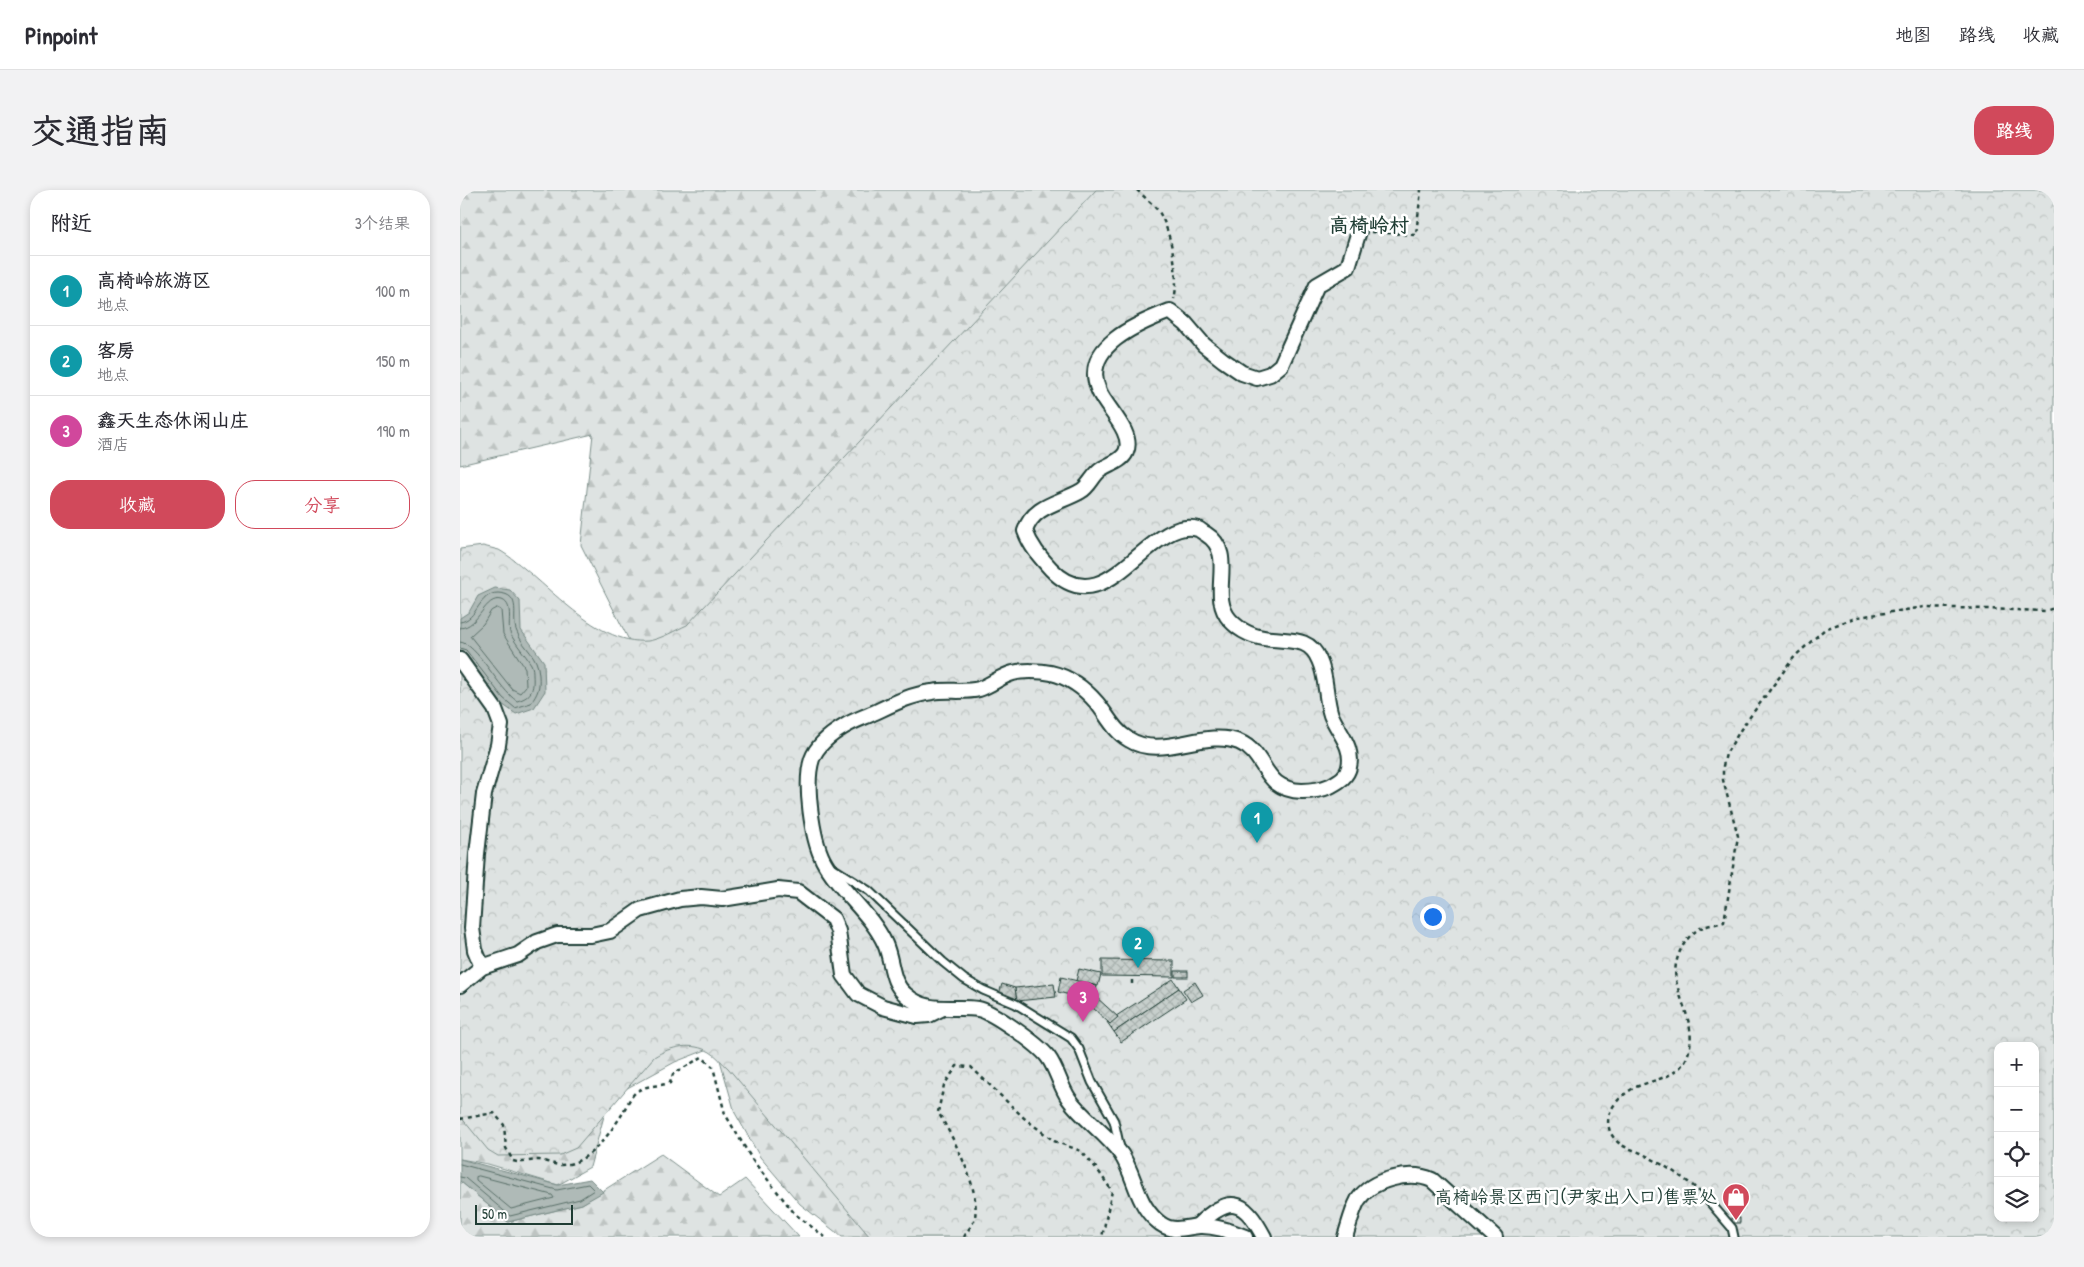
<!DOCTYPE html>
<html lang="zh">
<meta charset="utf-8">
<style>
:root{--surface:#fff;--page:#f2f2f3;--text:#2b2b33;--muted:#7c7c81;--line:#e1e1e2;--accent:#d1495b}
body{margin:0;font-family:"Patrick Hand","LXGW WenKai TC",sans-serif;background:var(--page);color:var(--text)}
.controls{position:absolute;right:15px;bottom:15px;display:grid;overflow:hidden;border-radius:10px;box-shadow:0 2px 8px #0003}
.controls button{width:45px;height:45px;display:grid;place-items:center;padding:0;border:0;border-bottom:1px solid var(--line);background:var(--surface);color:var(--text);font:25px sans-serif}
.scale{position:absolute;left:15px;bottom:12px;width:98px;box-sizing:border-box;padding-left:5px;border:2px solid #1f3d34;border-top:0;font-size:14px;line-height:18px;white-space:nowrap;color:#1f3d34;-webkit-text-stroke:4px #fff;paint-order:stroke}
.you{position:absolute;left:972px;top:726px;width:18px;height:18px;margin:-12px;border:4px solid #fff;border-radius:50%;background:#1a73e8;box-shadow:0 0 0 8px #1a73e833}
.badge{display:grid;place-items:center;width:32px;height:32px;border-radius:50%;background:var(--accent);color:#fff;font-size:16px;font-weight:700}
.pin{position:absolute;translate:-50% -41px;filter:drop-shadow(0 1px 2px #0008)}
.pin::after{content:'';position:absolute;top:26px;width:18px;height:15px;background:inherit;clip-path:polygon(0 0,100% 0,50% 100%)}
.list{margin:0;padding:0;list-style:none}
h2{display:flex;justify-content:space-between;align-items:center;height:65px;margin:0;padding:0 20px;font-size:21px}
h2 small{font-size:16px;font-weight:400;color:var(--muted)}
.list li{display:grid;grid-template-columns:32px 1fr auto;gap:15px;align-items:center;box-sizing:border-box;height:70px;padding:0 20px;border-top:1px solid var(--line)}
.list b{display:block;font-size:19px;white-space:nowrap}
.list p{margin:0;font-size:16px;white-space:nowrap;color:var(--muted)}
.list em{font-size:16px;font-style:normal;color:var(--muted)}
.actions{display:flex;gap:10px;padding:15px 20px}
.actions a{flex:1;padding:11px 0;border:1px solid var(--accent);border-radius:20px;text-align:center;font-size:18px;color:var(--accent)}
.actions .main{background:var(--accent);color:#fff}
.icon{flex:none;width:28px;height:28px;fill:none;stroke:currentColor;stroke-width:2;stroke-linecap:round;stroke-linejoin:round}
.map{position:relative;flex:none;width:1594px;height:1047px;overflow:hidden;border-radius:20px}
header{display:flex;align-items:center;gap:30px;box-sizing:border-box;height:70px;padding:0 25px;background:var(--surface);border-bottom:1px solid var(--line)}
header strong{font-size:24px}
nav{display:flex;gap:28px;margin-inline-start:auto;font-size:18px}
.intro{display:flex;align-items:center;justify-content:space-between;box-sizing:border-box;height:120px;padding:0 30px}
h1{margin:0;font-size:35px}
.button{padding:12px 22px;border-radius:20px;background:var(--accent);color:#fff;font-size:18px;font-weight:700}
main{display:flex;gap:30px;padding:0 30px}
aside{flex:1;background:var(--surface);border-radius:20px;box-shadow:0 2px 8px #0003}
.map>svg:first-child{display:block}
.forest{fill:url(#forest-firs);stroke:#7e908b}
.park{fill:url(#park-crowns);stroke:#7e908b;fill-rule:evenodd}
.water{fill:#afbab7;stroke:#758883}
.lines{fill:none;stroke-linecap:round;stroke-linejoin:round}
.shore{stroke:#596f68;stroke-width:1}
.building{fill:url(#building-cross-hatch);stroke:#1f3d34}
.lane-casing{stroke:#1f3d34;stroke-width:11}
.street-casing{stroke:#1f3d34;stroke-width:18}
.path{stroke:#1f3d34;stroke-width:2.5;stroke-dasharray:4 4;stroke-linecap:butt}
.lane{stroke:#fff;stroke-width:7}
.street{stroke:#fff;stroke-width:14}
.labels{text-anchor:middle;stroke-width:5;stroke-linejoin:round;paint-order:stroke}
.poi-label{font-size:18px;fill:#1f3d34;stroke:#fff;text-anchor:end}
.quarter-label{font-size:20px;font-weight:bold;fill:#1f3d34;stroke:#fff}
</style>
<header>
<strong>Pinpoint</strong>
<nav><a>地图</a><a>路线</a><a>收藏</a></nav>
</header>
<div class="intro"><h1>交通指南</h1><a class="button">路线</a></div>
<main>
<aside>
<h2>附近<small>3个结果</small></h2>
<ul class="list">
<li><span class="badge" style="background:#0f9aa8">1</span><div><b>高椅岭旅游区</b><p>地点</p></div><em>100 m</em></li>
<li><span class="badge" style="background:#0f9aa8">2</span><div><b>客房</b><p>地点</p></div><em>150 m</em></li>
<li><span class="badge" style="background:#d1479c">3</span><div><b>鑫天生态休闲山庄</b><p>酒店</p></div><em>190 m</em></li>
</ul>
<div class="actions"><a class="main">收藏</a><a>分享</a></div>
</aside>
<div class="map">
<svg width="1594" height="1047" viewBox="0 0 1594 1047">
<defs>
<pattern id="forest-firs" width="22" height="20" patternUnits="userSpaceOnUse" patternTransform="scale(1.25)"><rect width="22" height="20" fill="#dee3e2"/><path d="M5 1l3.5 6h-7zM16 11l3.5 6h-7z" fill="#bec4c2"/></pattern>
<pattern id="park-crowns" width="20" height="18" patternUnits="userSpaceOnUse" patternTransform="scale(1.25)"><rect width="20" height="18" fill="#dee3e2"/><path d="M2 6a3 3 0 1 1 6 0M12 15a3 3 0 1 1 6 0" fill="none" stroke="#bec4c2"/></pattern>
<pattern id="building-cross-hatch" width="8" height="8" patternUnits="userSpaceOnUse" patternTransform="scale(1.25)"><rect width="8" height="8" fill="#c7cfcc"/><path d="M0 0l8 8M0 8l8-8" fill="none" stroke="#aab3b0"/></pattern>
</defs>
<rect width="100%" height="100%" fill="#fff"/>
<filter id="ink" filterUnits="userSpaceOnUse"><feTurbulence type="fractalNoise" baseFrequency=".02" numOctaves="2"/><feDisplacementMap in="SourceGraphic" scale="10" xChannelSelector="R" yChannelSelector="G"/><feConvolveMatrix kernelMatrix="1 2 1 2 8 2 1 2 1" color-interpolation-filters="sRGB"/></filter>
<g filter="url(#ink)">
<!-- forest -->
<g class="forest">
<path d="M0,0H663L489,1047H382L340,1014L300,967L275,923L256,856L215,872L149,908L130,977L98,995L28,974L0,969V922L184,480L121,355L133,244L0,275Z"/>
<path d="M201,964L259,1007L285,989L339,1047H0V991L48,1032L122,1014Z"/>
</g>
<!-- park -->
<path class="park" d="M636,0H1594V1047H410L268,878C262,873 257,866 250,862C232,852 211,856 194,867L116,958L100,965L38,966L28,960L0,926V359L23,356L39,360C82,385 133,456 188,451C201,449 216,440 227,435ZM1538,856H1575V1028H1538Z"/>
<!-- water -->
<g class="water">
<path d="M35,398L50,400L60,411L61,440L84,472L85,501L74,518L56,524L39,512L0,461V428L9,422L18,406Z"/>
<path d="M0,969L98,995L130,989L143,1002L122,1014L48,1032L0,991Z"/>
</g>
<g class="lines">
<!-- shore -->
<g class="shore">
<path d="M37,418L41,420L43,444L65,478L66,496L60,503L52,499L10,446L23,434L31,421Z"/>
<path d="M0,432C18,430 18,403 38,403C64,404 50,428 57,442C64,460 78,464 79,485C80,498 78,503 71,513L55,518L43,508L6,460L0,458"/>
<path d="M0,438C20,437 24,405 42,410C55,415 46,436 51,445C57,456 65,464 71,474C73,478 73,481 73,485C74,499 72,507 57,511C39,500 17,453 0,452"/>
<path d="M0,974L97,1000L128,994L134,1000L120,1009L50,1026L5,988L0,987"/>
<path d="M19,986L92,1005L94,1008L51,1019L16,990V987Z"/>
</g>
</g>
<!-- building -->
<g class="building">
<path d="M642,770L714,771V787L642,786Z"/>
<path d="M619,779L641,784L638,796L616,791Z"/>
<rect x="715" y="781" width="13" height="6"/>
<path d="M601,787L626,793L622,808L598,802Z"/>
<path d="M713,789L719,798L654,842L647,832Z"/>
<path d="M735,792L743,805L731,812L723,800Z"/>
<path d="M542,794L555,798L557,809L539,804Z"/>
<path d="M594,794L596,807L557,811L555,798Z"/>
<path d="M626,794L637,796L633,816L622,813Z"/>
<path d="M719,798L726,809L661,852L654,842Z"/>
<path d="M635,806L658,827L650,834L631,816L633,811L631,809Z"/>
<rect x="1272" y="1028" width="8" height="5"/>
</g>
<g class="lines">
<!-- lane casing -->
<g class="lane-casing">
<g id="lane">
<path d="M371,677L409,701L483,772L504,789L523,800L556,814L611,848L619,859L632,892L654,931L660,958"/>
<path d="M1247,1009L1272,1038L1274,1047"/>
</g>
</g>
<!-- street casing -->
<g class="street-casing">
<g id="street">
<path d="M0,470L35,519L41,535L38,555L24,604L17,664L12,738L15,760L22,777"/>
<path d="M0,795L22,777L58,765L77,752L97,745H131L150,741L180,720L220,709L241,707L262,709L318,700L338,702L373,729L378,741L384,785L398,804L423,817L457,826L469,825L481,819"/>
<path d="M737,1036C769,1006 783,1007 804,1047"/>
<path d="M785,1047C771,1041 755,1035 739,1036C722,1038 711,1044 696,1030C676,1012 675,985 661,964C646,943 623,929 609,909C600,896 597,879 588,867C579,855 532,821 518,819C493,815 468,825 446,805C430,792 433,772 425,754C411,723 379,701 363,670C352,648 344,593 352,569C357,555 373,543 385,536C393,531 402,528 411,524C431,515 449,505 472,502C487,499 504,503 519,499C531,495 541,486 553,483C563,480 581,481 591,483C609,487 625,499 637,513C647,525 654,541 668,549C702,571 743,538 779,552C808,564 801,600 842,601C852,601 861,600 870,596C879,591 887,587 889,577C894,557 878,542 871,525C865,507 867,487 859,470C850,448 832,451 812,449C796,448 781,442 770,430C747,405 778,364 746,344C743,343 741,340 738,339C688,325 647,438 591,379C580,367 571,357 565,341C573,315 601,313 621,301C630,296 633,284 642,279C650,274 662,271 666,262C675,243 645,217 639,201C619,157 679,133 710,121L726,134L744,155L763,170L782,183L797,188L810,184L821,175L857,95L888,77L899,41"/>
<path d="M885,1047C889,1035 892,1021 898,1010C912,989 950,980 972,990L1035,1047"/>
</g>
</g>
<!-- path -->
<g class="path">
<path d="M677,0C684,7 693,14 699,22C711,40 720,89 714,109"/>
<path d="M911,42L956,45L961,0"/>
<path d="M672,794V786"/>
<path d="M0,929L34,923L44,935L46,958L53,971C62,974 69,970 79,970C86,971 94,975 101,975C127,975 148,946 161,926C165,919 169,909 175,903C185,894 197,897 210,893L213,884L242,867L253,877L265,924L293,971L335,1024L365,1047"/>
<path d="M1241,1003C1223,986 1202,974 1181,963C1174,960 1166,958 1160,954C1155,950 1150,944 1149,938C1144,921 1161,904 1176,897C1194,889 1218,888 1227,867C1238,839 1221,816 1216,790C1212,771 1224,746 1241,738C1248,735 1257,734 1264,732L1278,646L1263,590V576L1266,564L1281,539L1335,466L1365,439L1398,427L1465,417L1585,421L1594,418"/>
<path d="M504,1047C507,1041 514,1033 515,1027C520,996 493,948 478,922L484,895L497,876L511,877L564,928L594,951L621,961L637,979L652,1001L642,1047"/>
</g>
<!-- lane -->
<use href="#lane" class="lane"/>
<!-- street -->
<use href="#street" class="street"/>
</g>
</g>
<!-- icons -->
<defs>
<g id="shop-pin" transform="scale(1.4375)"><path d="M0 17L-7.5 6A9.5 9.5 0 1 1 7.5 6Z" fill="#d1495b" stroke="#fff"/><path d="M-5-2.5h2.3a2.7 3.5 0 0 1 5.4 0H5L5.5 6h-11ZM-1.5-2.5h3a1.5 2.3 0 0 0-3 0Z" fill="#fff"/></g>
</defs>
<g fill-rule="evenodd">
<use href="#shop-pin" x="1276" y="1007"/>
</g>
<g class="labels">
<!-- poi labels -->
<g class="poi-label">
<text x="1257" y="1013">高椅岭景区西门(尹家出入口)售票处</text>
</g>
<!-- quarter labels -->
<g class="quarter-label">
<text x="909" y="42">高椅岭村</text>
</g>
</g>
</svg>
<div class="controls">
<button>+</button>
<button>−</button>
<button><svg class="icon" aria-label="locate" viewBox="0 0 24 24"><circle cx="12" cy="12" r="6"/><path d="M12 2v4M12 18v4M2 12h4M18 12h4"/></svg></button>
<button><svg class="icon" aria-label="layers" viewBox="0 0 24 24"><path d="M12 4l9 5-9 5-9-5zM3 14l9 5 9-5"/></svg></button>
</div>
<div class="scale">50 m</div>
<div class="you"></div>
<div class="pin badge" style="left:797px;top:653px;background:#0f9aa8">1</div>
<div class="pin badge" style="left:678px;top:778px;background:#0f9aa8">2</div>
<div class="pin badge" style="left:623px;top:832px;background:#d1479c">3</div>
</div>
</main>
